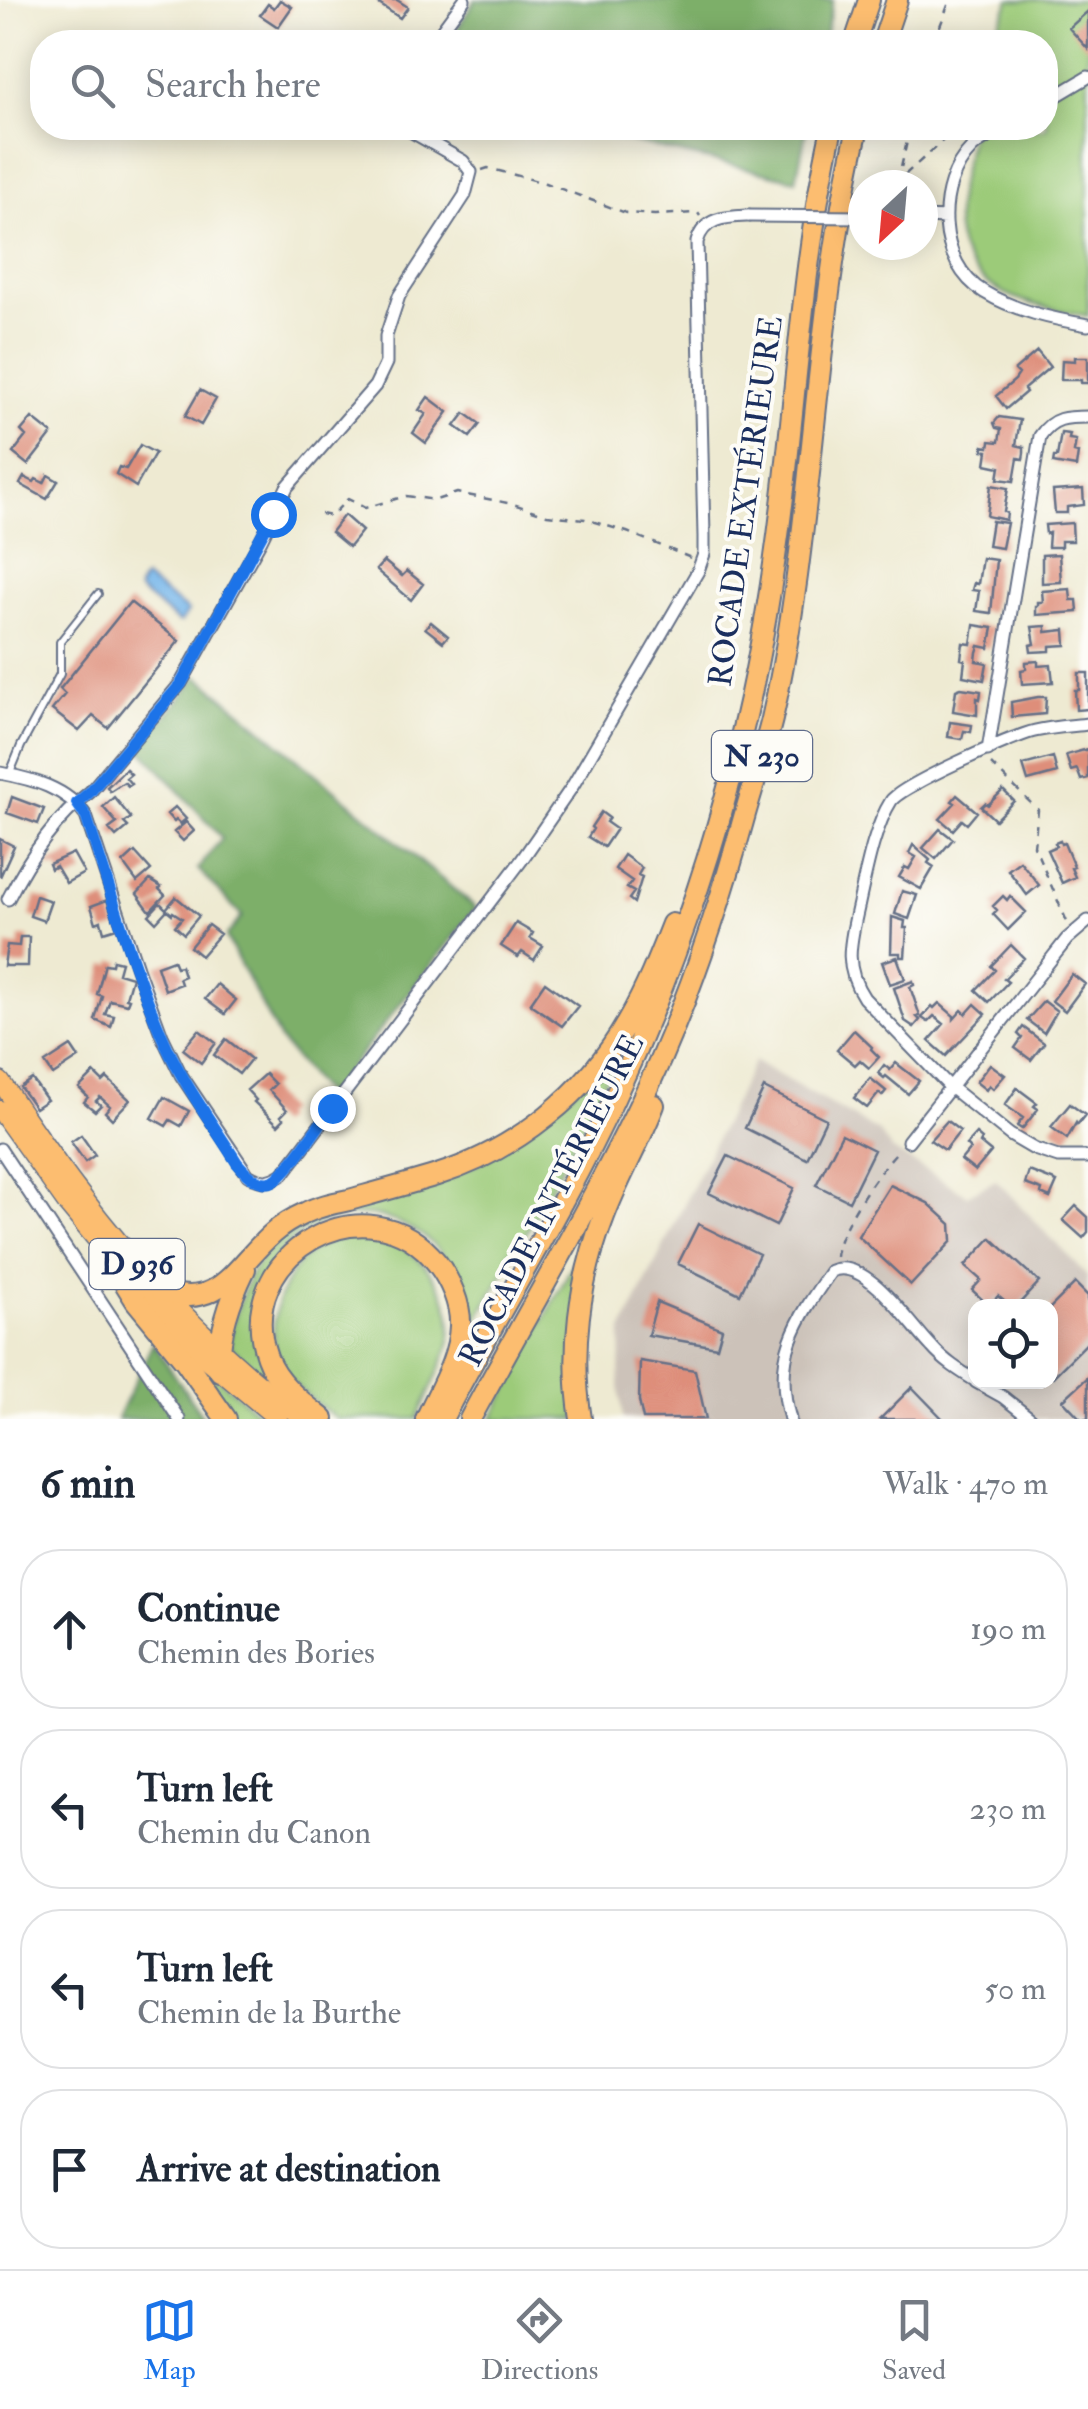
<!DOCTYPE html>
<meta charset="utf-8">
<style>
body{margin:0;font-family:"IM FELL Double Pica",serif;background:#f6f6f7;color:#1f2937}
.controls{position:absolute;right:30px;bottom:30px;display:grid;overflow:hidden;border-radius:20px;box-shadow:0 5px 25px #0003}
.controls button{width:90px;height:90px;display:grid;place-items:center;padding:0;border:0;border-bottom:2px solid #e0e1e3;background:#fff;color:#1f2937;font:50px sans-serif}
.compass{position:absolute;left:848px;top:170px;width:90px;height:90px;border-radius:50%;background:#fff;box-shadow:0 5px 25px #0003;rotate:206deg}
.stop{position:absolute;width:30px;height:30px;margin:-22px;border:8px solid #1a73e8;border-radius:50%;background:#fff}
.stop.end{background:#1a73e8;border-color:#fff;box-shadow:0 2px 10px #0008}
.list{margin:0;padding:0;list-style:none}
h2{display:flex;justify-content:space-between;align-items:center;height:130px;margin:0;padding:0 40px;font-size:42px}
h2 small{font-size:32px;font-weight:400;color:#747a83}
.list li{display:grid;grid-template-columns:65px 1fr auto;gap:30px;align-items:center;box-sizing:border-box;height:160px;margin:0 20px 20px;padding:0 20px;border:2px solid #e0e1e3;border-radius:40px}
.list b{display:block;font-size:38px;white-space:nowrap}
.list p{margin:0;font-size:32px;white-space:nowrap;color:#747a83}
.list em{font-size:32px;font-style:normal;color:#747a83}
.icon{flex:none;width:55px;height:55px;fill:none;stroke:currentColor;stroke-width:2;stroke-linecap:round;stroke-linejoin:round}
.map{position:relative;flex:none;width:1088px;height:1419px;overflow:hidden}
.search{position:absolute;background:#fff;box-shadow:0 5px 25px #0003;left:30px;right:30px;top:30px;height:110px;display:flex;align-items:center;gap:25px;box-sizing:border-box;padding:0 35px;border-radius:40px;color:#747a83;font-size:38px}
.sheet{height:850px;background:#fff}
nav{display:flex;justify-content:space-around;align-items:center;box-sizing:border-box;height:140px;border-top:2px solid #e0e1e3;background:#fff;font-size:28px;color:#747a83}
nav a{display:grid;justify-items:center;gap:5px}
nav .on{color:#1a73e8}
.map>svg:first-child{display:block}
.industrial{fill:#ccc2b9;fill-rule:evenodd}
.green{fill:#9ccb79;stroke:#5c7d6c;stroke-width:2.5}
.forest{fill:#7daf69;stroke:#4c6f64;stroke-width:2.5}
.water{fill:#76b6ea;stroke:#4872a4;stroke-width:2.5}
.building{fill:#de8e7a}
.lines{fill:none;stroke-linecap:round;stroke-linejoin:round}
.lane-casing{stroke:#657087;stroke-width:10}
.street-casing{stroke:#657087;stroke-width:15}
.primary-casing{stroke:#657087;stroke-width:21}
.highway-casing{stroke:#657087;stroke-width:24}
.path{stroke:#657087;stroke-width:2.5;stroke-dasharray:8 8;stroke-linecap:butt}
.lane{stroke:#fff;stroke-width:6}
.street{stroke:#fff;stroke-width:11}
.primary{stroke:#fcbd6f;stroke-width:18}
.highway{stroke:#fcbd6f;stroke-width:20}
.street-bridge-casing{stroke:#657087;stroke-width:15;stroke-linecap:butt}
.street-bridge{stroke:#fff;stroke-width:11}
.route{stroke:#1a73e8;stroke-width:12}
.labels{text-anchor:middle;stroke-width:8;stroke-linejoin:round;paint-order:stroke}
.shield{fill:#fdfcf7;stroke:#5f6c8c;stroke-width:2.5}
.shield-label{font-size:30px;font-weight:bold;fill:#1b2f5e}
.street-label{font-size:32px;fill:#1b2f5e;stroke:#fdfcf7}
</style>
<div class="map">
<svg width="1088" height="1419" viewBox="0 0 1088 1419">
<rect width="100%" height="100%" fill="#fdfcf7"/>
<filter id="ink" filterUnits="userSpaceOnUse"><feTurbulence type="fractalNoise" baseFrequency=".01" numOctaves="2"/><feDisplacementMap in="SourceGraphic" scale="20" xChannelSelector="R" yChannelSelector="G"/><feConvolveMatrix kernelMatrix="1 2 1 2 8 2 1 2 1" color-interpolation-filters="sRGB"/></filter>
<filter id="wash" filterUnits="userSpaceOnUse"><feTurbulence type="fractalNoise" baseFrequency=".0048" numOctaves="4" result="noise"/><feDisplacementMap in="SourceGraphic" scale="40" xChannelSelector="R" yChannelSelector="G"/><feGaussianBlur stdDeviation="2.25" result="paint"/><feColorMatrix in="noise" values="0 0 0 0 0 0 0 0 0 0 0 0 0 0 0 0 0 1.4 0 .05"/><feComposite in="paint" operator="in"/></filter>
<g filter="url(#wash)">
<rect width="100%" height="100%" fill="#eeead2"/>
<path class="industrial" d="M754 1061 879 1132 891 1149 967 1195 996 1180 1088 1277V1419H623L619 1385 622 1331ZM976 1306H1050V1382H976Z"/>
<path class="green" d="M1010 0H1088V316C1030 304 959 295 956 220 955 196 967 153 972 128H1046V42H991Z
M612 1060 614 1063 554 1182 517 1250 513 1248 508 1255 512 1258 471 1330 469 1331C463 1313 454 1272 445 1258 440 1250 430 1242 423 1236 406 1225 387 1216 366 1215 327 1213 280 1238 266 1275 260 1291 265 1354 265 1375L261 1374 232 1348 230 1341 233 1322 248 1279 259 1261 276 1243 297 1228 322 1215 476 1165Z
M592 1228 576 1419H492Z
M366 1236C373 1238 382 1238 389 1241 425 1254 457 1300 450 1340 446 1361 426 1398 417 1419H336C321 1406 295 1388 284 1371 260 1332 281 1267 320 1246 334 1238 350 1237 366 1236Z
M186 1351 265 1419H234Z"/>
<path class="forest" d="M475 0H833L824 42H449Z
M572 128H807L796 180Z
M198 676 476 908 327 1097 280 1040 226 937 242 916 198 869 222 838 140 748Z
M153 1343 204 1419H117Z"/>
<path class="water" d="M144 578 188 611 181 622H178L139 591 138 588Z"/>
<g id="blocks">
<path class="building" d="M280 0 292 7 278 27 260 15 268 4 274 8Z
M382 0H397L408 7 400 18 379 4Z
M1088 11V49L1069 28Z
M1037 351 1050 367 1024 389 1026 392 1006 409 996 396 1015 380 1019 374 1015 370Z
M1075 357H1088V383H1081V380H1061L1062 360 1075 361Z
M200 390 216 399 201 425 185 416Z
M428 397 448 412 426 443 413 433 426 414 419 410Z
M465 413 480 424 470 437 455 426Z
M999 417 1020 420 1016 445 1024 447V453L1023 459 1018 458 1014 481 998 479 1000 467 986 464 988 451 983 450V446L989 447 990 441 999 442 1001 429 996 428 994 423Z
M32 418 52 434 28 465 13 453 26 436 21 431Z
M1061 433 1070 434 1069 439 1076 440 1074 452 1078 453 1076 467 1053 463 1054 457H1057Z
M140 445 155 453 136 487 116 474 119 467 126 469Z
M48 475 58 481 47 499 20 484 24 477 34 482 36 479 44 483Z
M991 485 1008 488 1004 512 1007 513 1006 520 987 516Z
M1083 489 1084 505 1067 507V513H1055L1053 491Z
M344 515 362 531 349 547 331 532Z
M992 521 1007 523 1002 548 988 546Z
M1072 523 1073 541H1061V547H1048L1049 533 1046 534 1045 525Z
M1059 554 1061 582 1042 583V555Z
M982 558 996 560 991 613 976 611 979 591 972 590 974 583 978 584Z
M384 561 402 576 407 571 423 584 411 600 376 570Z
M1070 589 1071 600H1077L1078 612 1036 615V606H1038V602H1043L1042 591Z
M130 602 179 641 108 728 93 716 79 731 52 710 65 694 60 689Z
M431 622 448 636 443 642 425 628Z
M974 625 993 628 989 648 979 646 977 652 976 661 987 663 984 680 963 676 965 660 961 659 963 643 971 644Z
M1046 626V632L1065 630 1066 645 1050 646V651L1031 652 1030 645 1035 644 1032 627Z
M1038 661V666L1051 665 1053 682 1022 684 1021 670 1026 669V662Z
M1079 673H1088V709L1076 710 1075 690H1079Z
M961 688 981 691 980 699 977 698V715L953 711 956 690Z
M1038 697H1046L1045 714 1012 717 1011 702Z
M950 722 972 725 971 732 964 731 962 739 948 737Z
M1088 749V778L1081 780 1077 769 1071 771 1066 755Z
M1053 757 1057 773 1028 781 1023 765Z
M126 769 131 774 126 778 131 784 128 786 124 782 110 791 107 787Z
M1003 790 1014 801 995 820 981 807 985 803 988 805Z
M957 795 977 812 967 824 962 820 953 830 940 819 955 803 952 801Z
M12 797 44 809 38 824 7 813Z
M114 797 131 818 124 823 128 827 116 837 109 829 117 823 103 807Z
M175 807 186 819 180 824 176 820 174 822 167 814Z
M601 812 609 818 606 822 616 829 604 847 588 837 593 829 591 827Z
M186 822 194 831 183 841 174 832Z
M940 829 953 839 936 859 923 848Z
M0 839 14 846 0 877Z
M1060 841 1061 844 1064 843 1074 867 1071 868 1075 877 1062 883 1047 850 1056 846 1055 843Z
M913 845 930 860 928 863 934 867 921 889 899 877 905 867 909 869 916 857 909 853Z
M135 852 151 870 137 882 123 863Z
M73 853 84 873 66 883 56 866 51 869 49 864Z
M624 855 642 868 638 875 642 877 634 903 629 899 634 892 627 888 632 881 615 869Z
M1020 861 1039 885 1027 895 1008 870Z
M150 880 161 887 159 889 165 895 150 911 137 894Z
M902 891 917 895 909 919 895 914Z
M36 896 51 901 44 921 30 916Z
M1003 896 1007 900 1010 896 1026 912 1008 930 993 914 997 910 993 906Z
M176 897 199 916 184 934 175 926 182 918 173 912 172 914 167 910 156 922 149 915 160 903 166 909Z
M107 900 117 928 104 932 101 921 96 923 91 906Z
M892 917 905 921 904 928H907L905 957H900V953H891Z
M516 923 533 933 530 938 543 946 534 960 522 952 518 957 501 946Z
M208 925 220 934 201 956 190 947Z
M20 937H29L28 966H4L7 945 19 946Z
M1011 945 1024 958 1004 979 1008 982 989 1002 976 990 995 970 991 966Z
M897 957 905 979 890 984 882 962Z
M113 960 121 962 118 973 132 977 126 998 129 999 127 1004 110 1000 105 1014 114 1016 111 1027 95 1020 102 996 97 994 105 964 112 965Z
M173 960 176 967 181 966 184 976 179 978 181 984 165 990 157 966Z
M1072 974 1085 984 1065 1011 1052 1001Z
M913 981 914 985 910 987 920 1016 917 1017 920 1020 914 1027 905 1021 894 988Z
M545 982 578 1006 562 1026 530 1004Z
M217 984 236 1000 225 1014 205 999Z
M1044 1001 1057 1011 1044 1033 1027 1020Z
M939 1003 954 1016V1019L962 1010 966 1014 975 1004 986 1014 946 1056 929 1041 944 1024 934 1016 928 1022 922 1018 932 1006 934 1008Z
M1023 1027 1044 1043 1031 1060 1015 1048 1022 1038 1018 1034Z
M199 1030 216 1043 201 1063 183 1049Z
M854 1030 872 1047 871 1049 879 1057 869 1068 860 1060 855 1065 837 1050Z
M226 1039 251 1059 239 1074 214 1055Z
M71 1046 79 1058 53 1075 45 1063Z
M896 1063 919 1081 908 1094 886 1076 884 1078 878 1073 884 1065 890 1070Z
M990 1064 1005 1075 993 1089 989 1085 986 1090 976 1082Z
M94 1073 103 1082 107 1078 130 1100 112 1119 105 1112 110 1106 100 1097 96 1101 101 1105 95 1111 84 1102 88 1097 79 1088Z
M265 1074 275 1084 269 1090 287 1110 281 1116 284 1119 278 1125 254 1102 256 1100 247 1090Z
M870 1078 886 1091 882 1096 879 1093 867 1108 854 1098Z
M32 1079 47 1100 35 1108 20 1087Z
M764 1088 826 1119 807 1159 745 1128Z
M1017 1088 1037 1103 1034 1106 1038 1109 1022 1129 1017 1126 1023 1118 1005 1105Z
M164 1097 189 1111 181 1126 170 1120 166 1126 152 1118Z
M1070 1104 1085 1115 1077 1125 1076 1123 1067 1139 1051 1127Z
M947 1121 960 1131 945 1150 930 1140Z
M842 1134 874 1150 849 1201 816 1185Z
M976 1134 982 1139 980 1143 991 1152 975 1171 961 1160 970 1149 966 1145Z
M81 1135 95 1155 85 1162 71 1142Z
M728 1156 794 1188 776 1226 709 1193Z
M1029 1171 1057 1182 1050 1198 1041 1194 1042 1190 1025 1184Z
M890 1185 928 1203 951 1224 952 1241 911 1285 858 1236Z
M1076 1206 1088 1217V1232L1083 1238 1063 1220Z
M698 1224 759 1254 740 1294 678 1264Z
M991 1238 1039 1282 1017 1306H1010L998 1296 989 1306 972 1290 981 1280 965 1266Z
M1075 1283 1088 1296V1342L1053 1377 1050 1375V1308Z
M657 1302 722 1329 717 1347 648 1335Z
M640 1361 695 1370 706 1419H643L639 1401Z
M1088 1377V1419H1081L1063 1400Z
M912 1387 943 1419H880Z"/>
</g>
</g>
<g filter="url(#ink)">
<use href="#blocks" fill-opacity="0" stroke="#657087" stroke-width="2.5"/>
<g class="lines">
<defs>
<path id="lane" d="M10 773 21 746 60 674V642L98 594"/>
<path id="street" d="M433 42 464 0
M1046 102 1088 77
M1004 128C994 134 980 140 972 148 934 186 937 264 984 292 1015 311 1053 319 1088 325
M923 217 946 218
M1088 724C1071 726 1052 727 1035 731 1013 736 900 786 891 801 874 828 866 872 859 903 851 940 842 965 864 998L950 1087 1010 1135 1034 1149 1058 1157H1088
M988 750 1040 436C1053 417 1066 417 1088 417
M0 773C32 779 67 788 86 816L137 968 162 1036 181 1075 248 1175C262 1183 269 1183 283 1174L521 861 572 787 698 571 704 554V536L697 242C704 217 726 217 749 216
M8 899C28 859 54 820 90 792L181 683 261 540 287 487 375 386 386 363V336L399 296 465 195 471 172 463 161 405 128
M908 1141 1067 939 1088 921
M0 1149 179 1419
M976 1382 1003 1397 1031 1419
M790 1419C772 1357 796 1321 831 1271 865 1255 911 1326 932 1347 944 1361 960 1371 976 1381"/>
<path id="primary" d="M0 1081C27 1119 52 1158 81 1195 145 1279 219 1356 304 1419
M0 1110 67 1204 111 1257
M128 1277 206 1359 278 1419"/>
<path id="highway" d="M855 42 869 0
M883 42 897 0
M103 1248 136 1301 186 1362 226 1419
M161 1290C219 1313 236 1265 273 1233 282 1225 294 1218 305 1213 318 1206 334 1203 349 1200 378 1192 408 1184 437 1175 516 1150 587 1094 628 1021 646 990 659 957 672 924
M220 1371C217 1336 230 1300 245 1269
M323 1419C303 1403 276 1383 267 1357 230 1256 368 1175 437 1263 450 1280 461 1304 460 1326 459 1359 439 1390 426 1419
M442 1419C498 1312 563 1209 614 1099 671 977 715 850 745 720 763 644 775 565 784 488 798 367 805 246 832 128
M470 1419C525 1317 585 1217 636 1112 683 1017 717 916 745 814 754 783 764 751 772 719 816 524 812 322 858 128
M581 1419C570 1353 579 1281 603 1219 617 1180 639 1144 654 1105"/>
</defs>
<use href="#lane" class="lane-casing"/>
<use href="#street" class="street-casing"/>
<use href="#primary" class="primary-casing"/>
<use href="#highway" class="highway-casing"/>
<path class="path" d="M934 42 950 0
M910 128 898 181 948 136 965 133
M482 170 488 168 545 183 626 213 655 215 698 213 700 216
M321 514 331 516 348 499 365 508 406 496 436 500 457 493 513 504 547 515 585 519 627 532 691 558
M991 764 1038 810 1034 846 1068 924
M836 1257C837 1230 880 1168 900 1149"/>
<use href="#lane" class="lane"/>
<use href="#street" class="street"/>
<use href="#primary" class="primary"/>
<use href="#highway" class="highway"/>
<defs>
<path id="street-bridge" d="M749 216 863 217"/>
</defs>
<use href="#street-bridge" class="street-bridge-casing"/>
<use href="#street-bridge" class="street-bridge"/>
</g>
</g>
<g class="lines" filter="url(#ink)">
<path class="route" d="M273 514 181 684 90 792 77 803 86 816C110 889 131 965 162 1036 181 1081 211 1121 237 1163 245 1172 256 1185 271 1182 285 1178 321 1122 332 1108"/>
</g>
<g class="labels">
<g class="shield">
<rect x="712" y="731" width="100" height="50" rx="8"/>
<rect x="89.5" y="1239" width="95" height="50" rx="8"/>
</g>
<g class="shield-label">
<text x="762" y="766">N 230</text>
<text x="137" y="1274">D 936</text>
</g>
<g class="street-label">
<text transform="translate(745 501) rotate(-82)" y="11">ROCADE EXTÉRIEURE</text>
<text transform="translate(551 1200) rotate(-63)" y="11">ROCADE INTÉRIEURE</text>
</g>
</g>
</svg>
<div class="controls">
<button><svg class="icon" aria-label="locate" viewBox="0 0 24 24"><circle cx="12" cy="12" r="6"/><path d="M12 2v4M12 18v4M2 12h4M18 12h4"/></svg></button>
</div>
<svg class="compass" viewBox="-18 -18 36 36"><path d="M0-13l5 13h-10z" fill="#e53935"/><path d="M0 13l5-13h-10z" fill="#747a83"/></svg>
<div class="stop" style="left:273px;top:514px"></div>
<div class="stop end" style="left:332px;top:1108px"></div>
<div class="search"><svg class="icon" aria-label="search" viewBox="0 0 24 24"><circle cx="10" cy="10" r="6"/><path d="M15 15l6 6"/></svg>Search here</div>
</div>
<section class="sheet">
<h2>6 min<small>Walk · 470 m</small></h2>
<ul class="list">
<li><svg class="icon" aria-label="ahead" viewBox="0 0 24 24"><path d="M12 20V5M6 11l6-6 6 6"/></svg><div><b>Continue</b><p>Chemin des Bories</p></div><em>190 m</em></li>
<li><svg class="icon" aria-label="left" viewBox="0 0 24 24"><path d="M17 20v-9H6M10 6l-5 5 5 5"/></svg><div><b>Turn left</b><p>Chemin du Canon</p></div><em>230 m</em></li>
<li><svg class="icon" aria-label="left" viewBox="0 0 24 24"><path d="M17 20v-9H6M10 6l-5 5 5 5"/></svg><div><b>Turn left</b><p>Chemin de la Burthe</p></div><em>50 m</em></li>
<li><svg class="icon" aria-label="arrive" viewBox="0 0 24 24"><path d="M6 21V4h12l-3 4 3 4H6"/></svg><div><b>Arrive at destination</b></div></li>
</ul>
</section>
<nav>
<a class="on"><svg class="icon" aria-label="map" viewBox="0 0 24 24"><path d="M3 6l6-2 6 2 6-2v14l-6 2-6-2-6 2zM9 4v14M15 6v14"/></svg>Map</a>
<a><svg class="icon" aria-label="directions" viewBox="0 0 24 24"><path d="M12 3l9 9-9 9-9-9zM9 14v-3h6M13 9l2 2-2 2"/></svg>Directions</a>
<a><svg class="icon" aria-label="saved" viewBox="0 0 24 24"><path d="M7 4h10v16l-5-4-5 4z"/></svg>Saved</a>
</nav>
